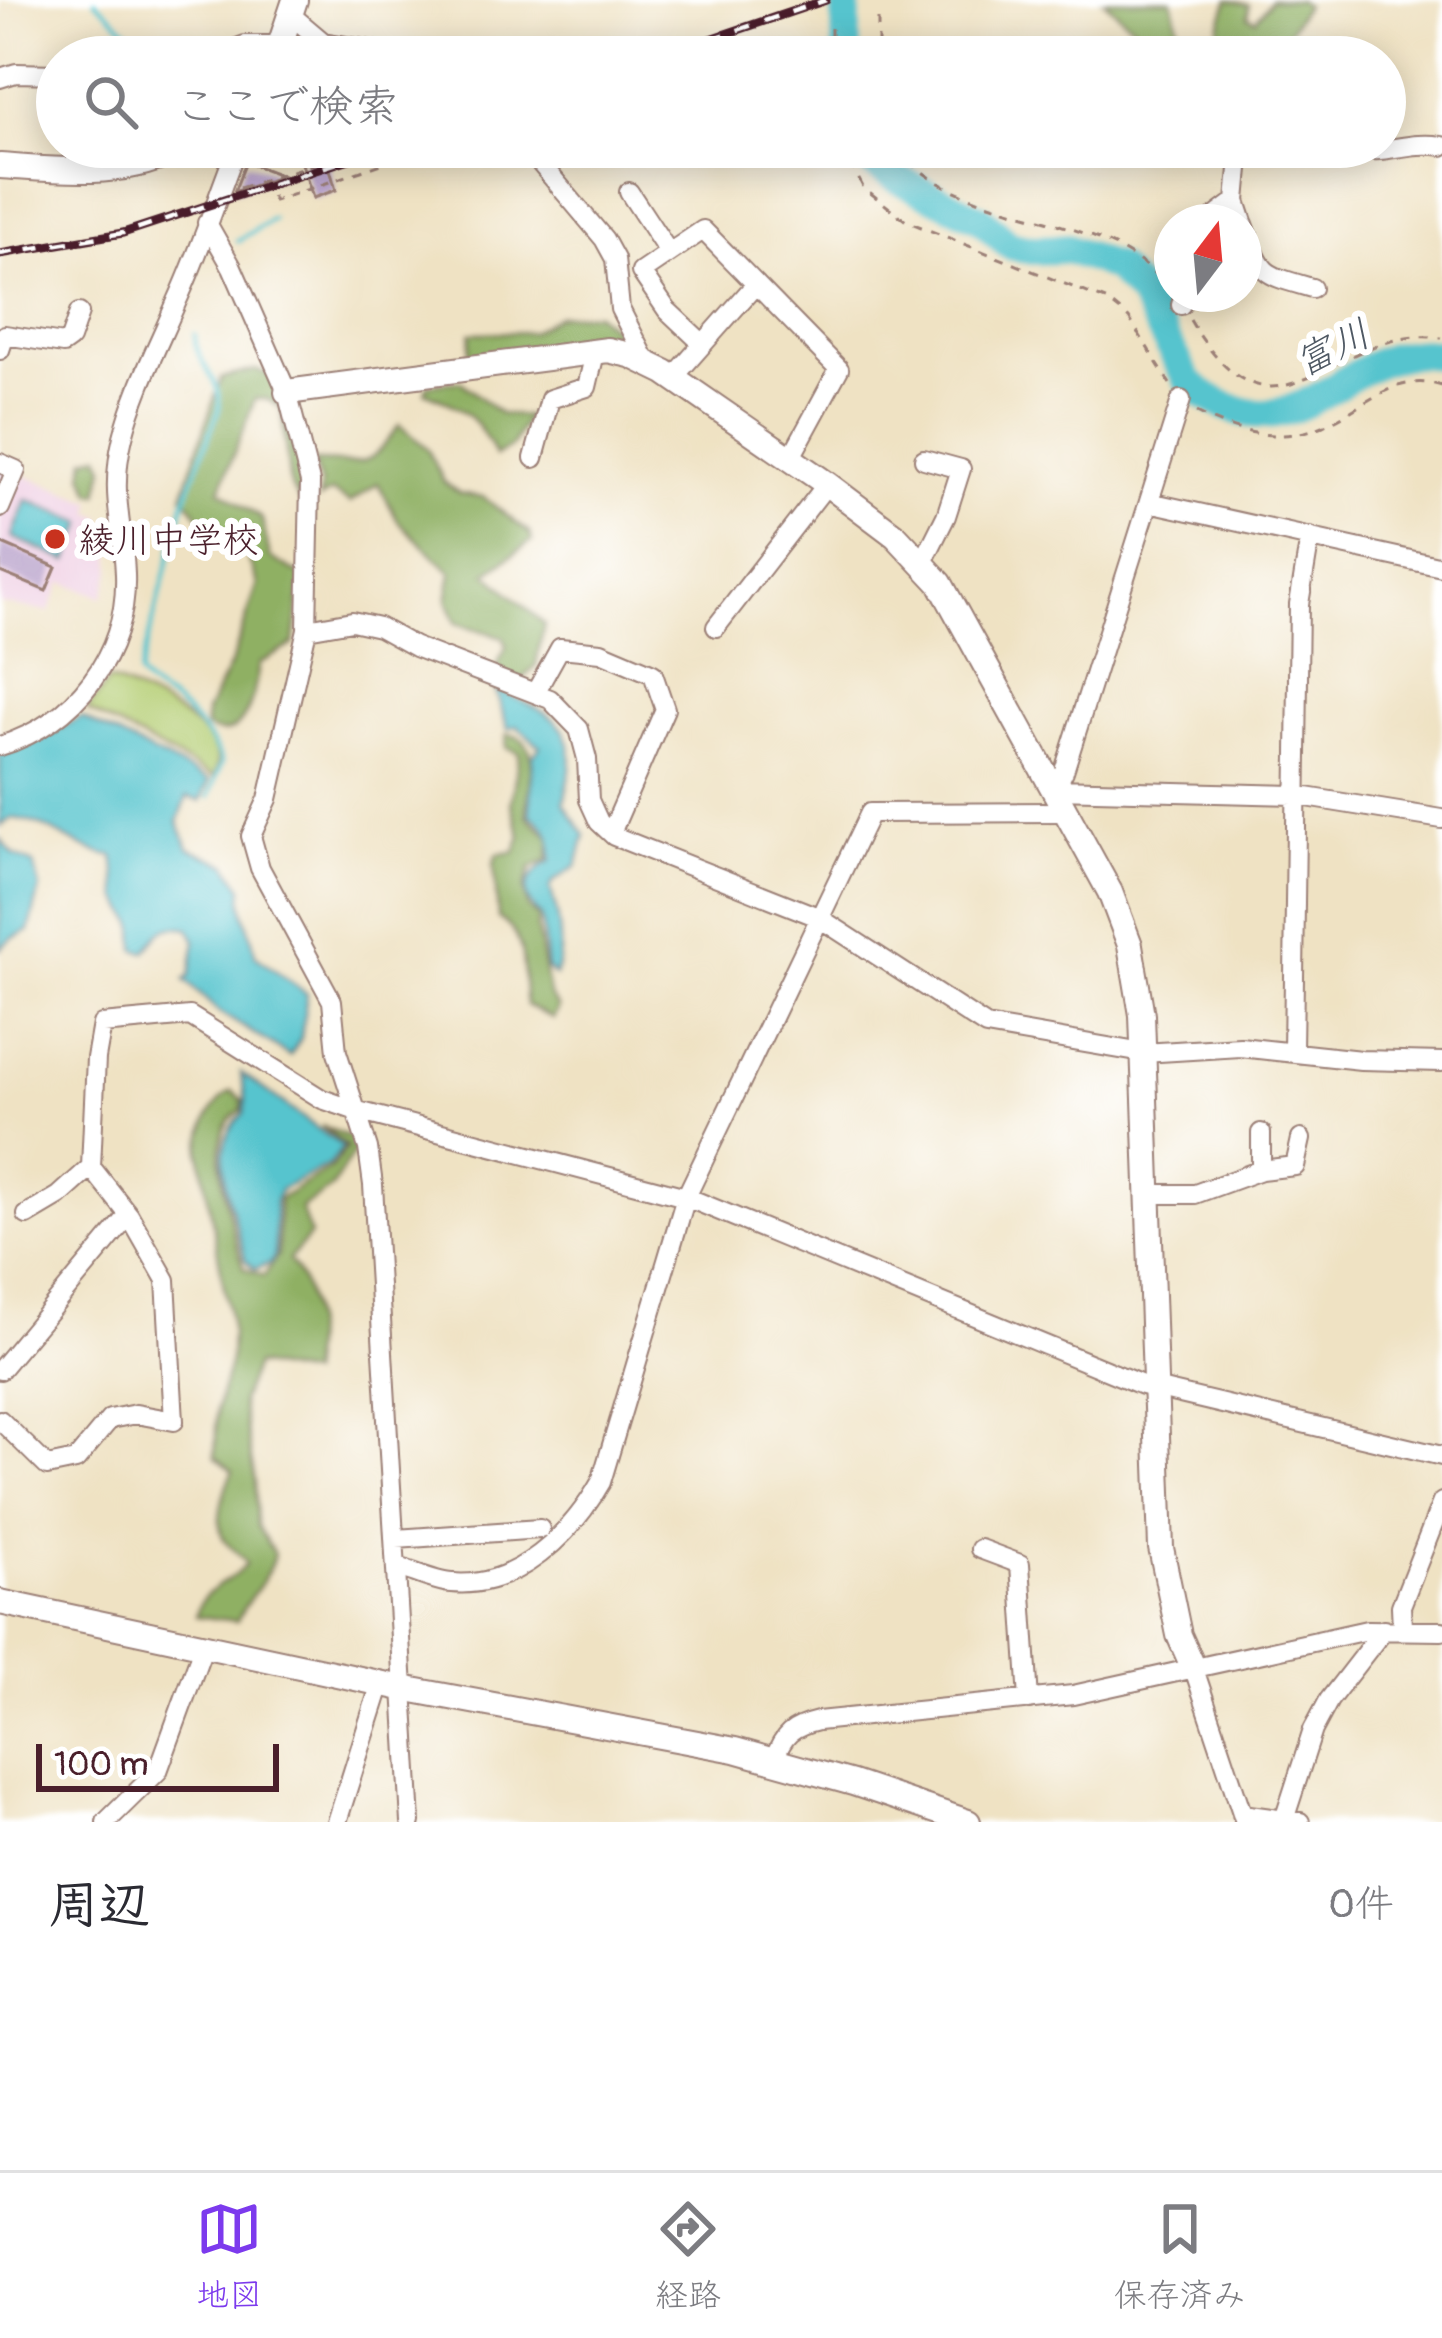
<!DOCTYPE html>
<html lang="ja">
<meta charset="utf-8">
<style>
body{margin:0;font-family:Pangolin,"Klee One",sans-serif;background:#f2f2f3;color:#2b2b33}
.compass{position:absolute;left:1154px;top:204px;width:108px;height:108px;border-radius:50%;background:#fff;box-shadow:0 6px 30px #0003;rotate:16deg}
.scale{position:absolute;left:36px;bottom:30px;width:243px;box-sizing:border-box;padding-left:12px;border:6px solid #4a1f2b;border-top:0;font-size:33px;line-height:42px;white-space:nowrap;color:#4a1f2b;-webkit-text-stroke:9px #fff;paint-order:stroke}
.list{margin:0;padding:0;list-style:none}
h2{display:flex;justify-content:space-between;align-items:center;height:156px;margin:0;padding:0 48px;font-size:51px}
h2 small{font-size:39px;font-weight:400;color:#7c7c81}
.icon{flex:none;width:66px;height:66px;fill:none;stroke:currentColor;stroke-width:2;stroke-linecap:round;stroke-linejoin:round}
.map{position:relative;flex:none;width:1442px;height:1822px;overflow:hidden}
.search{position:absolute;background:#fff;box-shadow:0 6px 30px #0003;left:36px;right:36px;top:36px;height:132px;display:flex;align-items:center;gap:30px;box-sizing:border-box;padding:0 42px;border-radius:66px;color:#7c7c81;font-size:45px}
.sheet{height:348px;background:#fff}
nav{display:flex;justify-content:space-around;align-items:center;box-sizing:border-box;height:168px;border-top:3px solid #e1e1e2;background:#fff;font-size:33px;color:#7c7c81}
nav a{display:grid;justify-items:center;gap:6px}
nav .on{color:#7c3aed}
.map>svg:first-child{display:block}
.built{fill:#f0d0e4}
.green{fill:#b4cd72;stroke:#7f764e;stroke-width:3}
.forest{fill:#8fb064;stroke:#6c6848;stroke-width:3}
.water{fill:#57c4ce;stroke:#50727c;stroke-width:3}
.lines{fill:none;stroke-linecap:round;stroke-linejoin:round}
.stream{stroke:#57c4ce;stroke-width:4.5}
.river{stroke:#57c4ce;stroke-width:30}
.building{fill:#b7a0ca}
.street-casing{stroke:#9c8077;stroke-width:22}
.secondary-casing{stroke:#9c8077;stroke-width:28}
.path{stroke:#9c8077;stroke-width:3;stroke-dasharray:9 9;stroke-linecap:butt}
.street{stroke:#fff;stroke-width:18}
.secondary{stroke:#fff;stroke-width:24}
.rail-casing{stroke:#4a1f2b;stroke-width:9}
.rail{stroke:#fff;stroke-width:4.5;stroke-dasharray:14;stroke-linecap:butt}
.poi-dot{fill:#c8321e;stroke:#fff;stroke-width:4.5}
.labels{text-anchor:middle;stroke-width:12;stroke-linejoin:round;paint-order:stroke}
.poi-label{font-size:36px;fill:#4a1f2b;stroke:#fff;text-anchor:start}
.water-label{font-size:39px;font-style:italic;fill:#4f5964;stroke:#fff}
</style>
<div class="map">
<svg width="1442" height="1822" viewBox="0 0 1442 1822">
<rect width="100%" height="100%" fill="#fff"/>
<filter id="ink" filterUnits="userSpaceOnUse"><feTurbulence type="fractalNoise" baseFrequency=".00833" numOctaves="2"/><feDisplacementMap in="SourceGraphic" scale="24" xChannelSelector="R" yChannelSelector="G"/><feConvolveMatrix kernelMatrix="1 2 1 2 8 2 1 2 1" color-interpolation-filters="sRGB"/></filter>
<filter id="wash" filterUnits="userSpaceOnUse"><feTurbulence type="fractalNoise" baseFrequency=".004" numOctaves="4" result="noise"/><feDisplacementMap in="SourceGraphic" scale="48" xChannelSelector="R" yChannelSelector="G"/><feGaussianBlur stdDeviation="2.7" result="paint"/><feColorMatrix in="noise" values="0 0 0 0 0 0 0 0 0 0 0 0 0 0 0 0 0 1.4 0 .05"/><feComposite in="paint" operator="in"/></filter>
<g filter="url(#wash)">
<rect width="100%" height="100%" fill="#efe2c3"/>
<path class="built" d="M0 466 93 502 91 513 102 517 111 546 112 569 103 597 62 582 49 612 0 604Z"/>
<path class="green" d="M109 680C138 691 240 734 213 777L87 710Z"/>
<path class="forest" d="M1103 0H1172L1179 29 1216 40 1228 0 1249 5 1248 17 1256 20 1271 0H1298L1305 5 1272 57H1183L1151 42Z
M595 313 626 338 469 355 471 333 531 332 558 315Z
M256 370 273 376 302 475 300 501 290 486 281 408 267 399H255L220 490 262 519 270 557 302 576 294 644 259 664C255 693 246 747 206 728V712L232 661 258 584 242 543 204 522 183 495 221 378Z
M460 381 500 414 527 416 512 446 495 456C477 417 464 408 425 392L428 385Z
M399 425 427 448 444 482 459 493 483 497 529 533 532 541 487 573 544 624 536 665 522 680 503 674 497 665 507 646 503 637 456 623 447 600 452 573 398 521 378 483 350 503 332 492 320 499 321 484 313 462C367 463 367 470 399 425Z
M100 455 105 467 99 494 92 493 84 475 86 458Z
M507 734C547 739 527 788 527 815L551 838 548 860 531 868 524 888 528 908 538 917 537 928 549 995 558 1008 553 1019 526 1005C521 972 530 937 498 918L494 863 498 854 515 852 521 836 511 803 519 753 506 747Z
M232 1091 243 1100 241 1111C197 1134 235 1229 243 1268L264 1276 278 1255 279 1199 332 1167 347 1147 321 1126 352 1138 356 1149 331 1189 301 1208 310 1235 289 1260C316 1296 314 1332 308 1375L255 1365 241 1401 255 1481 257 1525 274 1554C268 1582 248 1595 237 1621L196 1616C201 1586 231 1584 246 1564 241 1552 224 1546 221 1532 217 1516 225 1484 233 1471L215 1456 217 1407 230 1360 231 1327 200 1152C202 1130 211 1102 232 1091Z"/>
<path class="water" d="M27 500 84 523 68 561 12 537Z
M495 689C562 718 583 726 564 803L585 835 577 866 554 881 550 888C559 915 565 949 555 976L547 969 541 916C515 895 527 875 551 861 553 837 550 828 530 814L533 755 540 746 517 726 508 729Z
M81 717 209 781 201 801 187 797 178 822 189 848 228 865 243 888C239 912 253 931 255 955L307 994 301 1038 290 1056 219 1012 185 980 190 976 196 941 189 928C164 923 159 932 146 952L136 950 135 925 119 898 114 856C75 852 51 821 11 818L0 827V755L35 743Z
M0 839 14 855 34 864 40 888 29 931 10 939 0 949Z
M241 1073 343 1147 329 1165 281 1189 275 1201V1256L271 1263 255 1269 245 1260C237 1215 201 1147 244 1114L246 1099Z"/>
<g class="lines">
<path class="stream" d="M95 0 156 57
M237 241 273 219
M195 334C194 363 223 380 219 409L184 503 139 675C148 690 165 695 178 706 195 720 214 741 222 762L209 797"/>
<path class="river" d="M846 0V57
M860 147 872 163 898 179 981 219 1009 245 1032 250 1067 249 1116 268 1143 297 1188 381C1199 393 1211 400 1226 406 1313 443 1350 339 1442 355"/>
</g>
<g id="blocks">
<path class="building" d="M326 156 336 190 313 198 302 164Z
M246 162 283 176 234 192Z
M0 543 56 567 46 591 0 572Z"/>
</g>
</g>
<g filter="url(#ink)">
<use href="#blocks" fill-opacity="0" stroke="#9c8077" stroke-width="3"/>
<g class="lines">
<defs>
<path id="street" d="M291 15 323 42 412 57
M214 57 245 45H281
M0 78 16 73 57 74
M532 147 541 164 604 239 615 259 620 309 647 362
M1241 147 1236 201 1243 222
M1354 147C1383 157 1406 140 1442 146
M629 192 669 253
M1208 222 1236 201
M207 223 232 267 287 392 310 482 307 629 268 799 251 836 260 868 332 1001 337 1052 368 1148 373 1185 411 1822
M1244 224C1263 276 1259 273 1312 288
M1181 305 1184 294
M703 344 667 310 641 272 703 230 839 369 790 459
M0 350 5 335 63 344 70 339 79 313
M673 378 756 284
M1181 400 1064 771 1055 789 1294 795 1442 819
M534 458 550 399 587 387 595 353
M0 463 16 470 0 508
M1149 502 1442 567
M923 562 946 516 961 469 924 459
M716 627 827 484
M307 629 352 621 379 627 415 647 550 699 579 729 587 759 589 800 599 822 614 836 818 917 986 1026 1143 1053 1240 1047 1361 1060 1442 1062
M535 693 560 648 601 652 653 674 665 709 611 833
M0 746C75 723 128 654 125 574 123 521 109 494 123 437 135 389 158 346 177 301 200 251 217 198 237 147
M1293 1052 1299 604 1310 537
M1261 1170V1133
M1148 1194H1195L1261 1170 1295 1166 1301 1139
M27 1215 59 1196 91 1167
M0 1370 129 1215
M0 1420 47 1466 76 1460 110 1419 136 1414 174 1421 166 1280 129 1215 91 1167 96 1058 102 1024 190 1016 322 1099 354 1110 686 1197 1142 1385 1442 1456
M396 1539 540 1529
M980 1549 1020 1564 1029 1700
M398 1567C415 1572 435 1582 452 1583 517 1589 572 1533 601 1482L686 1197 870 813 1068 812
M1402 1628 1401 1606 1442 1502
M1194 1669 1245 1822
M774 1760C783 1735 792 1727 818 1721L1073 1695 1367 1630 1442 1631
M1242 1814 1300 1822
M1284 1820 1313 1730 1329 1700 1384 1629
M106 1822 158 1771 204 1645
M337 1822 381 1683"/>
<path id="secondary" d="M276 57 295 0
M0 166C62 170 126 179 183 147
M287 392 608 350 630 355 665 372 827 484 896 536 940 583 1110 892 1130 945 1142 1015 1161 1548 1179 1635 1194 1669
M0 1602 402 1688 735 1750 853 1783 968 1822"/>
</defs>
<use href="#street" class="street-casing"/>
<use href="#secondary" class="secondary-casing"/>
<path class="path" d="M878 19V57
M831 28V57
M842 147 863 187 906 221 1108 301 1129 318 1170 384
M898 147C954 226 1102 205 1168 288
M266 180 274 201 431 147
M240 188 366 147
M1190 320C1278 468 1328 322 1442 338
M1197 412C1237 433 1279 444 1323 426 1364 409 1393 371 1442 386"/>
<use href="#street" class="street"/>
<use href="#secondary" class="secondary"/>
<defs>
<path id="rail" d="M658 57 826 0
M0 254 123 233 386 147"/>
</defs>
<use href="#rail" class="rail-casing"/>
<use href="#rail" class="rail"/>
</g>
</g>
<circle class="poi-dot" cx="55" cy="539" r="12"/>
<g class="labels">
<g class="poi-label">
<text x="79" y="552">綾川中学校</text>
</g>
<g class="water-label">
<text transform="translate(1332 347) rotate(-26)" y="14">富川</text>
</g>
</g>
</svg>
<svg class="compass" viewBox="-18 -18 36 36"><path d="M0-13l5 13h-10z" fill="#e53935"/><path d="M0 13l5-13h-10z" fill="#7c7c81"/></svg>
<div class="scale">100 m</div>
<div class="search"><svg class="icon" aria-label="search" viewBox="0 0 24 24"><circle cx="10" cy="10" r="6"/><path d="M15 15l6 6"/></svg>ここで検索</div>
</div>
<section class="sheet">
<h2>周辺<small>0件</small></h2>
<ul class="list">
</ul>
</section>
<nav>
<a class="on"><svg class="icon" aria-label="map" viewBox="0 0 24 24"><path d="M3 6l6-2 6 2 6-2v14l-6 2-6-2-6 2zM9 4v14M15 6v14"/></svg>地図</a>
<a><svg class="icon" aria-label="directions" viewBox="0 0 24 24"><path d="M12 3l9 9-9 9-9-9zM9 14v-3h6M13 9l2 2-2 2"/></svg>経路</a>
<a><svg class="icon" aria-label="saved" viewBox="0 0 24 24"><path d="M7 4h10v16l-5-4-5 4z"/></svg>保存済み</a>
</nav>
